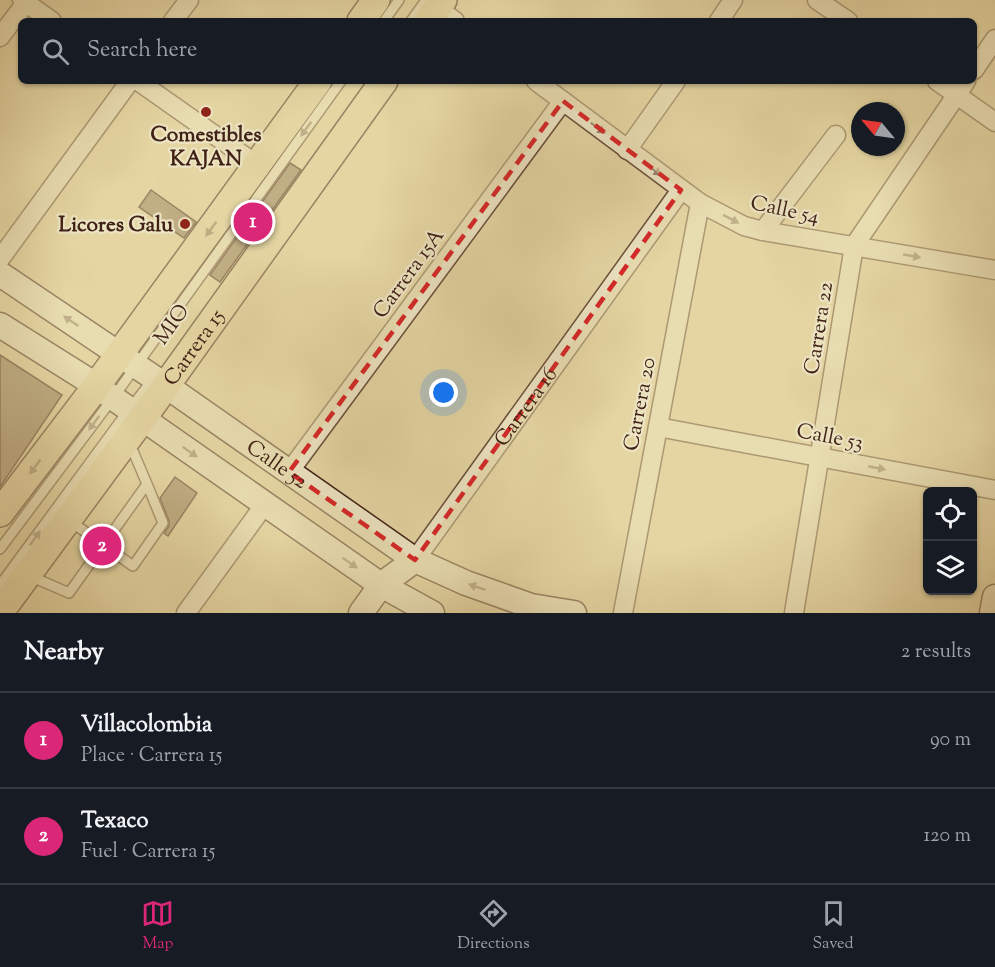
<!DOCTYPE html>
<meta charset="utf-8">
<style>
body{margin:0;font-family:"Sorts Mill Goudy",serif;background:#242831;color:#f1f3f6}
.controls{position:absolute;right:18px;bottom:18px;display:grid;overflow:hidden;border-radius:9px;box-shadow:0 2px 4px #0004}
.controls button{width:54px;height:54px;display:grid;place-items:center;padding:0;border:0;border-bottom:2px solid #363941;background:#171b24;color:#f1f3f6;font:30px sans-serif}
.compass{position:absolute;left:851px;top:102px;width:54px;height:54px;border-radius:50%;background:#171b24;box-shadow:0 2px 4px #0004;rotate:299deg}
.you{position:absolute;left:444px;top:393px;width:21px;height:21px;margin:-15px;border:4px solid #fff;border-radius:50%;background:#1a73e8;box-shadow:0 0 0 9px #1a73e833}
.badge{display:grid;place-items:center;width:39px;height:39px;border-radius:50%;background:#db2777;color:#fff;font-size:20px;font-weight:700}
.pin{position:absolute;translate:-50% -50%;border:3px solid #fff;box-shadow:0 2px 6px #0006}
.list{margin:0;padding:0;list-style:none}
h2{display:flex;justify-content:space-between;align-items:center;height:78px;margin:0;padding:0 24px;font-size:26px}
h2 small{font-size:20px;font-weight:400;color:#9ea1a6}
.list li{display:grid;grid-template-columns:39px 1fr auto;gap:18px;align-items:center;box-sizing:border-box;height:96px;padding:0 24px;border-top:2px solid #363941}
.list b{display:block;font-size:22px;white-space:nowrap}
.list p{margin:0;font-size:20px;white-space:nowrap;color:#9ea1a6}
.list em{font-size:20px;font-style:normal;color:#9ea1a6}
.icon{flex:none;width:33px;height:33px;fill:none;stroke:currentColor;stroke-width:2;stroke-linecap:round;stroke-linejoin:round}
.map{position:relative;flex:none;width:995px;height:613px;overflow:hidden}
.search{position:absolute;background:#171b24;box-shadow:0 2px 4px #0004;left:18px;right:18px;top:18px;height:66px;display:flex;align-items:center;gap:15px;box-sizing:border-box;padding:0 21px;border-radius:9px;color:#9ea1a6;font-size:22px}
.sheet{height:270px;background:#171b24}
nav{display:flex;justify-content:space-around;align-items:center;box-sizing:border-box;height:84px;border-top:2px solid #363941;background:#171b24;font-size:16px;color:#9ea1a6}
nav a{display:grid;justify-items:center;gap:3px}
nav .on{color:#db2777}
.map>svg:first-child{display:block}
.building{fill:#957f60;stroke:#402217;stroke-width:1.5}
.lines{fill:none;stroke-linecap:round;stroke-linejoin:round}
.lane-casing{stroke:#694f3a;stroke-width:12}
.street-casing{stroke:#694f3a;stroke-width:21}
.secondary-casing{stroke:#402217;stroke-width:27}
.primary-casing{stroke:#402217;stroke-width:30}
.lane{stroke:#ede4c3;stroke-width:9}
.street{stroke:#ede4c3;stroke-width:18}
.secondary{stroke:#ede4c3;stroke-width:24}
.primary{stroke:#e4d5a3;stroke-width:27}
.oneway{fill:#96836d}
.oneway2{fill:#927c5d}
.marked{fill:none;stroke:#d62828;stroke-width:4.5;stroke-dasharray:12 8;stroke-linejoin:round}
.poi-dot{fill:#8f2418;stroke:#ede4c3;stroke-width:2}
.labels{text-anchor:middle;stroke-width:4.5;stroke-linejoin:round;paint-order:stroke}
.poi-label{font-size:21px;font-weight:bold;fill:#402217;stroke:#ede4c3}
.street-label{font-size:21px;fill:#402217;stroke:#ede4c3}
</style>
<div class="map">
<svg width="995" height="613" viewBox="0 0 995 613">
<rect width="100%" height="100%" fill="#e4d5a3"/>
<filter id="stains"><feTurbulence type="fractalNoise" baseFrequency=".00333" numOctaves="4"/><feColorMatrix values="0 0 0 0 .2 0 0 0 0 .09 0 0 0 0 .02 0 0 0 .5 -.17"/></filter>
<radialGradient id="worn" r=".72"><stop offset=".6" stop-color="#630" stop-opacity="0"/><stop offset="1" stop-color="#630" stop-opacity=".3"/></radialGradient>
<path class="building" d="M290 163 301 170 220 282 210 275Z
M151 190 196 222 184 238 139 207Z
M0 355 62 395 0 487Z
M175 477 197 493 168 536 164 533 169 526V521L160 498Z"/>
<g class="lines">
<defs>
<path id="lane" d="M384 21 399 0
M411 21 426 0
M70 521 133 566 163 523 147 484
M0 549 113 398 341 81
M30 576 69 593 147 484 130 444
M0 585 122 419 154 378"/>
<g id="street">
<path d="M22 0 52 21"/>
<path d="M817 0 848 21"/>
<path d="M437 8 455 21"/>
<path d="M173 21 189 0"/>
<path d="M719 21 733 0"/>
<path d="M0 37 28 0"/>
<path d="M974 70 995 39"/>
<path d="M138 81 257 165"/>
<path d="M536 81 700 203 744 226 763 231 995 270"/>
<path d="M937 81 995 122"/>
<path d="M627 150 676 81"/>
<path d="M763 231 836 135"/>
<path d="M0 259 130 81"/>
<path d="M658 427 995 490"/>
<path d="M289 472 563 101"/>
<path id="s1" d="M415 560 681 190"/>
<path d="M186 613 265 504"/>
<path d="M623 613 700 203"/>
<path d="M794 613 854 246 966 81"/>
</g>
<g id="secondary">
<path id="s2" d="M0 274 175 392 415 560 466 583 531 606 574 613"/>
<path d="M0 325 86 379 381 585 432 613"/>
<path d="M361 613 381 585 415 560"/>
<path d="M992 613 995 597"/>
</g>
<g id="primary">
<path d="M361 21 376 0"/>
<path d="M428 21 443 0"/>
<path d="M0 513 89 396 318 81"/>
<path id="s3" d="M0 612 142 419 384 81"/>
</g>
</defs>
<use href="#lane" class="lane-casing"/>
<use href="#street" class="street-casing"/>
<use href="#secondary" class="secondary-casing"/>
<use href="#primary" class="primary-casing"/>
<use href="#lane" class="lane"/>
<use href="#street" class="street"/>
<use href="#secondary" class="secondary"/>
<use href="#primary" class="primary"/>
</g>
<defs><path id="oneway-solid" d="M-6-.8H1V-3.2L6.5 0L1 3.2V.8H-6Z" transform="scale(1.5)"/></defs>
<g class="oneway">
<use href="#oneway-solid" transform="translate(598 128) rotate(37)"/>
<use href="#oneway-solid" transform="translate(306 129) rotate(126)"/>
<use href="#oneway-solid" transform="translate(654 170) rotate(37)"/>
<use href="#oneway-solid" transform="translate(731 219) rotate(27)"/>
<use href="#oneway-solid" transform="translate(912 256) rotate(10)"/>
<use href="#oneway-solid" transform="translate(71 321) rotate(-146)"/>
<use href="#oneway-solid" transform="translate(94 423) rotate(127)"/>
<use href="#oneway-solid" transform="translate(190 452) rotate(35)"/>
<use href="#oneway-solid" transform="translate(877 468) rotate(11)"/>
<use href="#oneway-solid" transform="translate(35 538) rotate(-54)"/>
<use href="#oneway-solid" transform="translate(350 563) rotate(35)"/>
<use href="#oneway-solid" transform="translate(477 587) rotate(-161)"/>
</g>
<g class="oneway2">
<use href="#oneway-solid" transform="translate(211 229) rotate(126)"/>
<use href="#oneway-solid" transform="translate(35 467) rotate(127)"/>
</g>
<path d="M0 0H995V613H0ZM563 101 681 190 415 560 289 472Z" fill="#e4d5a3" fill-opacity=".55" fill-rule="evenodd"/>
<path class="marked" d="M563 101 681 190 415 560 289 472Z"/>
<g class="poi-dot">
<circle cx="206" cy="112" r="6"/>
<circle cx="185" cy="224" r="6"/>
</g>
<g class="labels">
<g class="poi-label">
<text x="206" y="141">Comestibles<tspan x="206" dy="24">KAJAN</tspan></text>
<text x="173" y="231" text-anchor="end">Licores Galu</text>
</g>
<g class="street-label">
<text transform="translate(785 209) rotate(12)" y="7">Calle 54</text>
<text transform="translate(408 273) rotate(-54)" y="7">Carrera 15A</text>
<text transform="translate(171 324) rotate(-54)" y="7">MIO</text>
<text transform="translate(818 328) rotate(-81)" y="7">Carrera 22</text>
<text dy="7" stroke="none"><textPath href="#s3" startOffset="328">Carrera 15</textPath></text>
<text transform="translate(639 404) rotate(-79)" y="7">Carrera 20</text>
<text dy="7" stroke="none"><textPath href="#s1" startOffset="189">Carrera 16</textPath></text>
<text transform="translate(830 436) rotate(11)" y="7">Calle 53</text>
<text dy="7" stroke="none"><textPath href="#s2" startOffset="336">Calle 52</textPath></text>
</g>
</g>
<rect width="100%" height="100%" filter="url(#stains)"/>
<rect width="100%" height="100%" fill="url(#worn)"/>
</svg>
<div class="controls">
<button><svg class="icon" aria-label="locate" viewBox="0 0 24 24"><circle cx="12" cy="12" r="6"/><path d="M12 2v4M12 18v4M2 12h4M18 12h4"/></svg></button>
<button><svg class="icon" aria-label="layers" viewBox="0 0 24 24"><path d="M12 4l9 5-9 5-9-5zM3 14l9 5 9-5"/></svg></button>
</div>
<svg class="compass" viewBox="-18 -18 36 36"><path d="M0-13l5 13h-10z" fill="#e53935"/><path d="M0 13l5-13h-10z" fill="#9ea1a6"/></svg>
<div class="you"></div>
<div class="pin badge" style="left:253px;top:222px">1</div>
<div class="pin badge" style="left:102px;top:546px">2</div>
<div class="search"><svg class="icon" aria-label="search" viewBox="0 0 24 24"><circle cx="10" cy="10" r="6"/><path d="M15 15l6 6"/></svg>Search here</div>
</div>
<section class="sheet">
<h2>Nearby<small>2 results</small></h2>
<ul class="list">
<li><span class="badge">1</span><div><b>Villacolombia</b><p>Place · Carrera 15</p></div><em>90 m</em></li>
<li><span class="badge">2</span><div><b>Texaco</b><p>Fuel · Carrera 15</p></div><em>120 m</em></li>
</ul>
</section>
<nav>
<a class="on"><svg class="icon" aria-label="map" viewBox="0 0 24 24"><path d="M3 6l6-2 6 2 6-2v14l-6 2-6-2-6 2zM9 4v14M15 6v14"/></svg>Map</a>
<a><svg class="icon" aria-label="directions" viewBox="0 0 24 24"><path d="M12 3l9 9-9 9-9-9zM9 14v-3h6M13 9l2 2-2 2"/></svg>Directions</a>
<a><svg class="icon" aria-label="saved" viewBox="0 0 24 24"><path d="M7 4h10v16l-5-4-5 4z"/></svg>Saved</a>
</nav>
